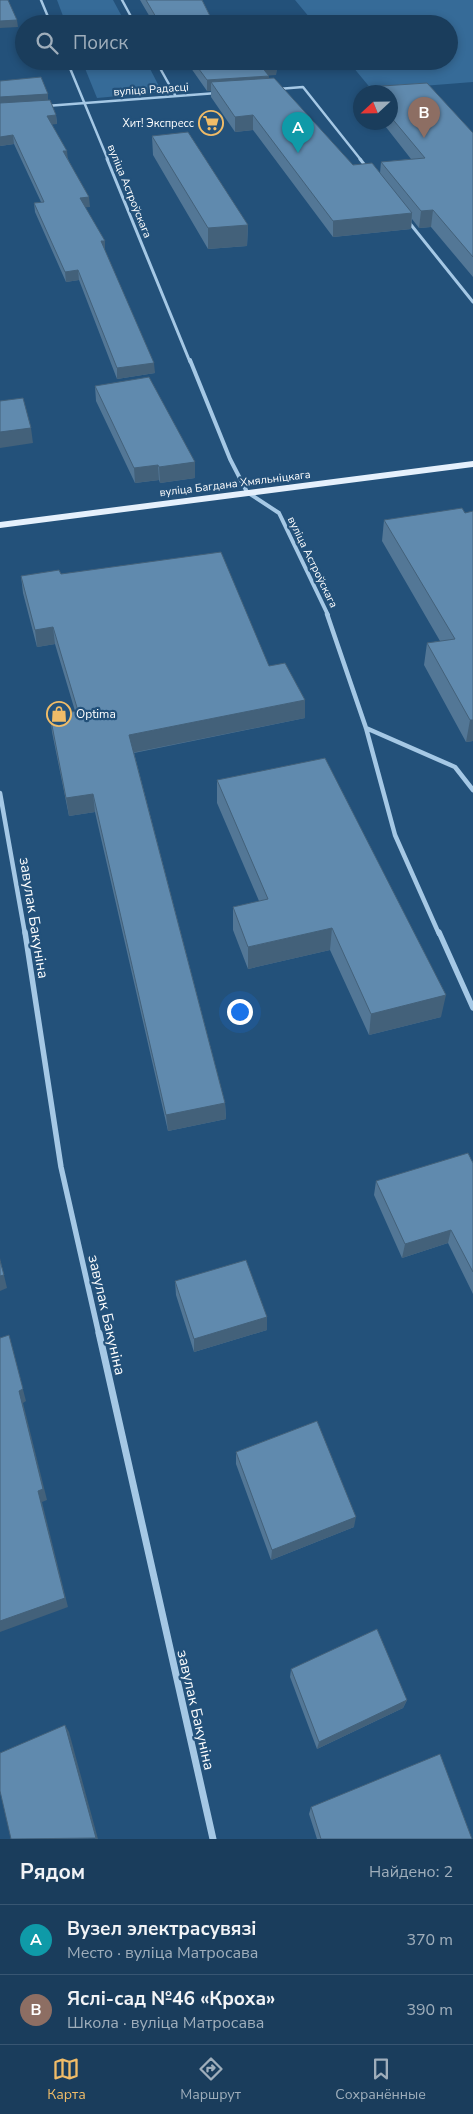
<!DOCTYPE html>
<html lang="ru">
<meta charset="utf-8">
<style>
body{margin:0;font-family:"Nunito Sans",sans-serif;background:#234462;color:#f1f3f6}
.compass{position:absolute;left:353px;top:85px;width:45px;height:45px;border-radius:50%;background:#1a3d5c;box-shadow:0 2px 8px #0003;rotate:248deg}
.you{position:absolute;left:239px;top:1011px;width:18px;height:18px;margin:-12px;border:4px solid #fff;border-radius:50%;background:#1a73e8;box-shadow:0 0 0 8px #1a73e833}
.badge{display:grid;place-items:center;width:32px;height:32px;border-radius:50%;background:#f0bc68;color:#fff;font-size:16px;font-weight:700}
.pin{position:absolute;translate:-50% -41px;filter:drop-shadow(0 1px 2px #0008)}
.pin::after{content:'';position:absolute;top:26px;width:18px;height:15px;background:inherit;clip-path:polygon(0 0,100% 0,50% 100%)}
.list{margin:0;padding:0;list-style:none}
h2{display:flex;justify-content:space-between;align-items:center;height:65px;margin:0;padding:0 20px;font-size:21px}
h2 small{font-size:16px;font-weight:400;color:#9faebb}
.list li{display:grid;grid-template-columns:32px 1fr auto;gap:15px;align-items:center;box-sizing:border-box;height:70px;padding:0 20px;border-top:1px solid #385672}
.list b{display:block;font-size:19px;white-space:nowrap}
.list p{margin:0;font-size:16px;white-space:nowrap;color:#9faebb}
.list em{font-size:16px;font-style:normal;color:#9faebb}
.icon{flex:none;width:28px;height:28px;fill:none;stroke:currentColor;stroke-width:2;stroke-linecap:round;stroke-linejoin:round}
.map{position:relative;flex:none;width:473px;height:1839px;overflow:hidden}
.search{position:absolute;background:#1a3d5c;box-shadow:0 2px 8px #0003;left:15px;right:15px;top:15px;height:55px;display:flex;align-items:center;gap:12px;box-sizing:border-box;padding:0 18px;border-radius:28px;color:#9faebb;font-size:19px}
.sheet{height:205px;background:#1a3d5c}
nav{display:flex;justify-content:space-around;align-items:center;box-sizing:border-box;height:70px;border-top:1px solid #385672;background:#1a3d5c;font-size:14px;color:#9faebb}
nav a{display:grid;justify-items:center;gap:2px}
nav .on{color:#f0bc68}
.map>svg:first-child{display:block}
.green{fill:#366b98}
.lines{fill:none;stroke-linecap:round;stroke-linejoin:round}
.minor-far5{stroke:#a5c8e5;stroke-width:2.5}
.minor-far4{stroke:#a5c8e5;stroke-width:3}
.minor-far3{stroke:#a5c8e5;stroke-width:4}
.minor-far2{stroke:#a5c8e5;stroke-width:4.5}
.minor-far1{stroke:#a5c8e5;stroke-width:5.5}
.minor{stroke:#a5c8e5;stroke-width:7}
.primary{fill:#e5f0fc;fill-rule:evenodd}
.wall{fill:#537796}
.shaded-wall{fill:#43617a}
.building{fill:#608aae;stroke:#43617a}
.labels{text-anchor:middle;stroke-width:4.5;stroke-linejoin:round;paint-order:stroke}
.far-street-label{font-size:11px;fill:#fff;stroke:#23517a}
.far-poi-label{font-size:11px;fill:#fff;stroke:#23517a;text-anchor:end}
.poi-label{font-size:12px;fill:#fff;stroke:#23517a;text-anchor:start}
.near-street-label{font-size:15px;fill:#fff;stroke:#23517a}
</style>
<div class="map">
<svg width="473" height="1839" viewBox="0 0 473 1839">
<rect width="100%" height="100%" fill="#23517a"/>
<path class="green" d="M57 0H113L126 24H66Z
M295 0H473V82L372 90 348 61H449V24H315Z
M82 61H146L162 92 97 98Z"/>
<g class="lines">
<path class="minor-far5" d="M41 0 51 24
M122 0 135 24
M67 61 108 160
M156 61 175 95
M278 89 303 87 361 160
M46 106 217 93"/>
<path class="minor-far4" d="M107 159 190 362
M360 159 367 168
M408 221 473 302"/>
<path class="minor-far3" d="M190 360 230 459 247 492 279 513 328 615"/>
<path class="minor-far2" d="M327 614 366 728 395 835 439 934
M366 728 455 767 473 790
M0 793 25 934"/>
<path class="minor-far1" d="M25 932 61 1167 99 1335
M439 932 473 1008"/>
<path class="minor" d="M99 1333 213 1839"/>
<path class="primary" d="M473 461V467L0 528V522Z"/>
</g>
<path class="wall" d="M140 0H202L214 24H154Z
M186 61H274L277 65 276 75H269V78H274L353 165 372 163 380 173 381 162 411 159 382 122H390V92H367V87L427 83 473 133V277L431 227 419 228 412 219 411 229 333 237 253 130 235 132 211 97V91H207Z
M48 100 56 115 57 124H52L90 207H85L105 251 155 373 117 379 79 280 66 282 35 212 34 203 41 202 14 144 0 146Z
M152 136 248 225 247 246 208 249 153 155Z
M95 386 195 478 160 483 159 480 135 483 96 401Z
M465 513 473 741 466 742 424 665 427 643 440 641 382 541 384 520Z
M61 574 269 666 305 700V718L134 753 225 1103 226 1119 168 1131 95 812 69 816 52 732 50 715 75 711 55 644 37 647 23 593 21 576Z
M217 780 441 1017 369 1035 330 950 248 969 233 930V907L259 901 217 803Z
M473 1163V1294L448 1243 402 1258 374 1195 376 1181Z
M175 1281 267 1317V1330L194 1352 176 1295Z
M236 1452 354 1527 271 1560 236 1464Z
M291 1669 407 1700 403 1708 317 1749 290 1677Z
M311 1807 472 1839H317L309 1814Z"/>
<path class="shaded-wall" d="M17 20 18 27 0 28V21Z
M277 65 276 75 261 76V66Z
M269 76V86L211 82V91H207V80Z
M48 94V102L0 106V97Z
M56 115 57 124 48 125 47 116Z
M253 115V130L235 132V117Z
M13 135 14 144 0 146V137Z
M63 151H67L68 160Z
M89 197 90 207 80 208V198Z
M433 210 431 227 419 228 421 211Z
M412 213 411 229 333 237V221Z
M248 225 247 246 208 249V228Z
M101 241H105V251Z
M78 270 79 280 66 282 65 272Z
M154 363 155 373 117 379V368Z
M31 428 33 443 0 448V432Z
M195 462V478L160 483 159 467Z
M158 465 159 480 135 483 134 468Z
M53 627 55 644 37 647 35 630Z
M305 700V718L131 753 129 735Z
M470 720H473V741L466 742Z
M93 794 95 812 69 816 66 798Z
M332 928 330 950 248 969V947Z
M446 995 441 1017 369 1035 371 1014Z
M225 1103 226 1119 168 1131 166 1115Z
M451 1230 448 1243 402 1258 405 1244Z
M0 1258 7 1288 0 1291Z
M267 1317V1330L194 1352V1339Z
M9 1335 26 1401 23 1403 47 1500 42 1502 68 1607 0 1632V1621L38 1491Z
M356 1517 354 1527 271 1560 272 1550Z
M407 1700 403 1708 317 1749 319 1742Z
M65 1725 69 1732 98 1839H95Z"/>
<path class="building" d="M0 0H8L17 20 0 21Z
M146 0H202L214 24H160Z
M193 61H274L277 65 261 66 269 76 207 80Z
M41 77 48 94 0 97V81Z
M274 78 353 165 372 163 412 213 333 221 253 115 235 117 211 82Z
M427 83 473 133V257L433 210 421 211 381 162 425 158 390 116V92H371L367 87Z
M50 100 56 115 47 116 67 151H63L89 197 80 198 105 241H101L154 363 117 368 78 270 65 272 34 203 44 202 13 135 0 137V103Z
M188 132 248 225 208 228 152 136Z
M149 377 195 462 159 467 158 465 134 468 95 386Z
M23 398 31 428 0 432V401Z
M462 508 465 513 473 511V720H470L427 643 455 639 384 520Z
M221 552 269 666 285 663 305 700 129 735 225 1103 166 1115 93 794 66 798 50 715 78 711 53 627 35 630 21 576 59 570 61 574Z
M325 758 446 995 371 1014 332 928 248 947 233 907 268 899 217 780Z
M468 1153 473 1163V1272L451 1230 405 1244 376 1181Z
M246 1260 267 1317 194 1339 175 1281Z
M0 1261 4 1275 0 1276Z
M9 1335 23 1389 19 1391 43 1489 38 1491 65 1598 0 1621V1338Z
M317 1421 356 1517 272 1550 236 1452Z
M377 1629 407 1700 319 1742 291 1669Z
M65 1725 96 1838 11 1839 0 1791V1753Z
M440 1754 472 1839H321L311 1807Z"/>
<defs>
<symbol id="supermarket-ring" viewBox="-11 -11 22 22"><circle r="9.5" fill="#23517a" stroke="#f0bc68" stroke-width="1.5"/><path d="M-6-5.5h2.5l.6 2H6L4.5 2H-2.5L-4.4-4H-6ZM-1.5 3.2a1.3 1.3 0 1 0 .1 0ZM3 3.2a1.3 1.3 0 1 0 .1 0Z" fill="#f0bc68"/></symbol>
<symbol id="shop-ring" viewBox="-11 -11 22 22"><circle r="9.5" fill="#23517a" stroke="#f0bc68" stroke-width="1.5"/><path d="M-5-2.5h2.3a2.7 3.5 0 0 1 5.4 0H5L5.5 6h-11ZM-1.5-2.5h3a1.5 2.3 0 0 0-3 0Z" fill="#f0bc68"/></symbol>
</defs>
<g fill-rule="evenodd">
<use href="#supermarket-ring" x="197" y="109" width="28" height="28"/>
<use href="#shop-ring" x="45" y="700" width="28" height="28"/>
</g>
<g class="labels">
<g class="far-street-label">
<text transform="translate(151 89) rotate(-4)" y="4">вуліца Радасці</text>
<text transform="translate(130 191) rotate(68)" y="4">вуліца Астроўскага</text>
<text transform="translate(235 483) rotate(-7)" y="4">вуліца Багдана Хмяльніцкага</text>
<text transform="translate(313 562) rotate(64)" y="4">вуліца Астроўскага</text>
</g>
<g class="far-poi-label">
<text x="194" y="127">Хит! Экспресс</text>
</g>
<g class="poi-label">
<text x="76" y="718">Optima</text>
</g>
<g class="near-street-label">
<text transform="translate(34 918) rotate(81)" y="5">завулак Бакуніна</text>
<text transform="translate(107 1315) rotate(77)" y="5">завулак Бакуніна</text>
<text transform="translate(196 1710) rotate(77)" y="5">завулак Бакуніна</text>
</g>
</g>
</svg>
<svg class="compass" viewBox="-18 -18 36 36"><path d="M0-13l5 13h-10z" fill="#e53935"/><path d="M0 13l5-13h-10z" fill="#9faebb"/></svg>
<div class="you"></div>
<div class="pin badge" style="left:298px;top:153px;background:#0f9aa8">A</div>
<div class="pin badge" style="left:424px;top:138px;background:#8d6e63">B</div>
<div class="search"><svg class="icon" aria-label="search" viewBox="0 0 24 24"><circle cx="10" cy="10" r="6"/><path d="M15 15l6 6"/></svg>Поиск</div>
</div>
<section class="sheet">
<h2>Рядом<small>Найдено: 2</small></h2>
<ul class="list">
<li><span class="badge" style="background:#0f9aa8">A</span><div><b>Вузел электрасувязі</b><p>Место · вуліца Матросава</p></div><em>370 m</em></li>
<li><span class="badge" style="background:#8d6e63">B</span><div><b>Яслі-сад №46 «Кроха»</b><p>Школа · вуліца Матросава</p></div><em>390 m</em></li>
</ul>
</section>
<nav>
<a class="on"><svg class="icon" aria-label="map" viewBox="0 0 24 24"><path d="M3 6l6-2 6 2 6-2v14l-6 2-6-2-6 2zM9 4v14M15 6v14"/></svg>Карта</a>
<a><svg class="icon" aria-label="directions" viewBox="0 0 24 24"><path d="M12 3l9 9-9 9-9-9zM9 14v-3h6M13 9l2 2-2 2"/></svg>Маршрут</a>
<a><svg class="icon" aria-label="saved" viewBox="0 0 24 24"><path d="M7 4h10v16l-5-4-5 4z"/></svg>Сохранённые</a>
</nav>
